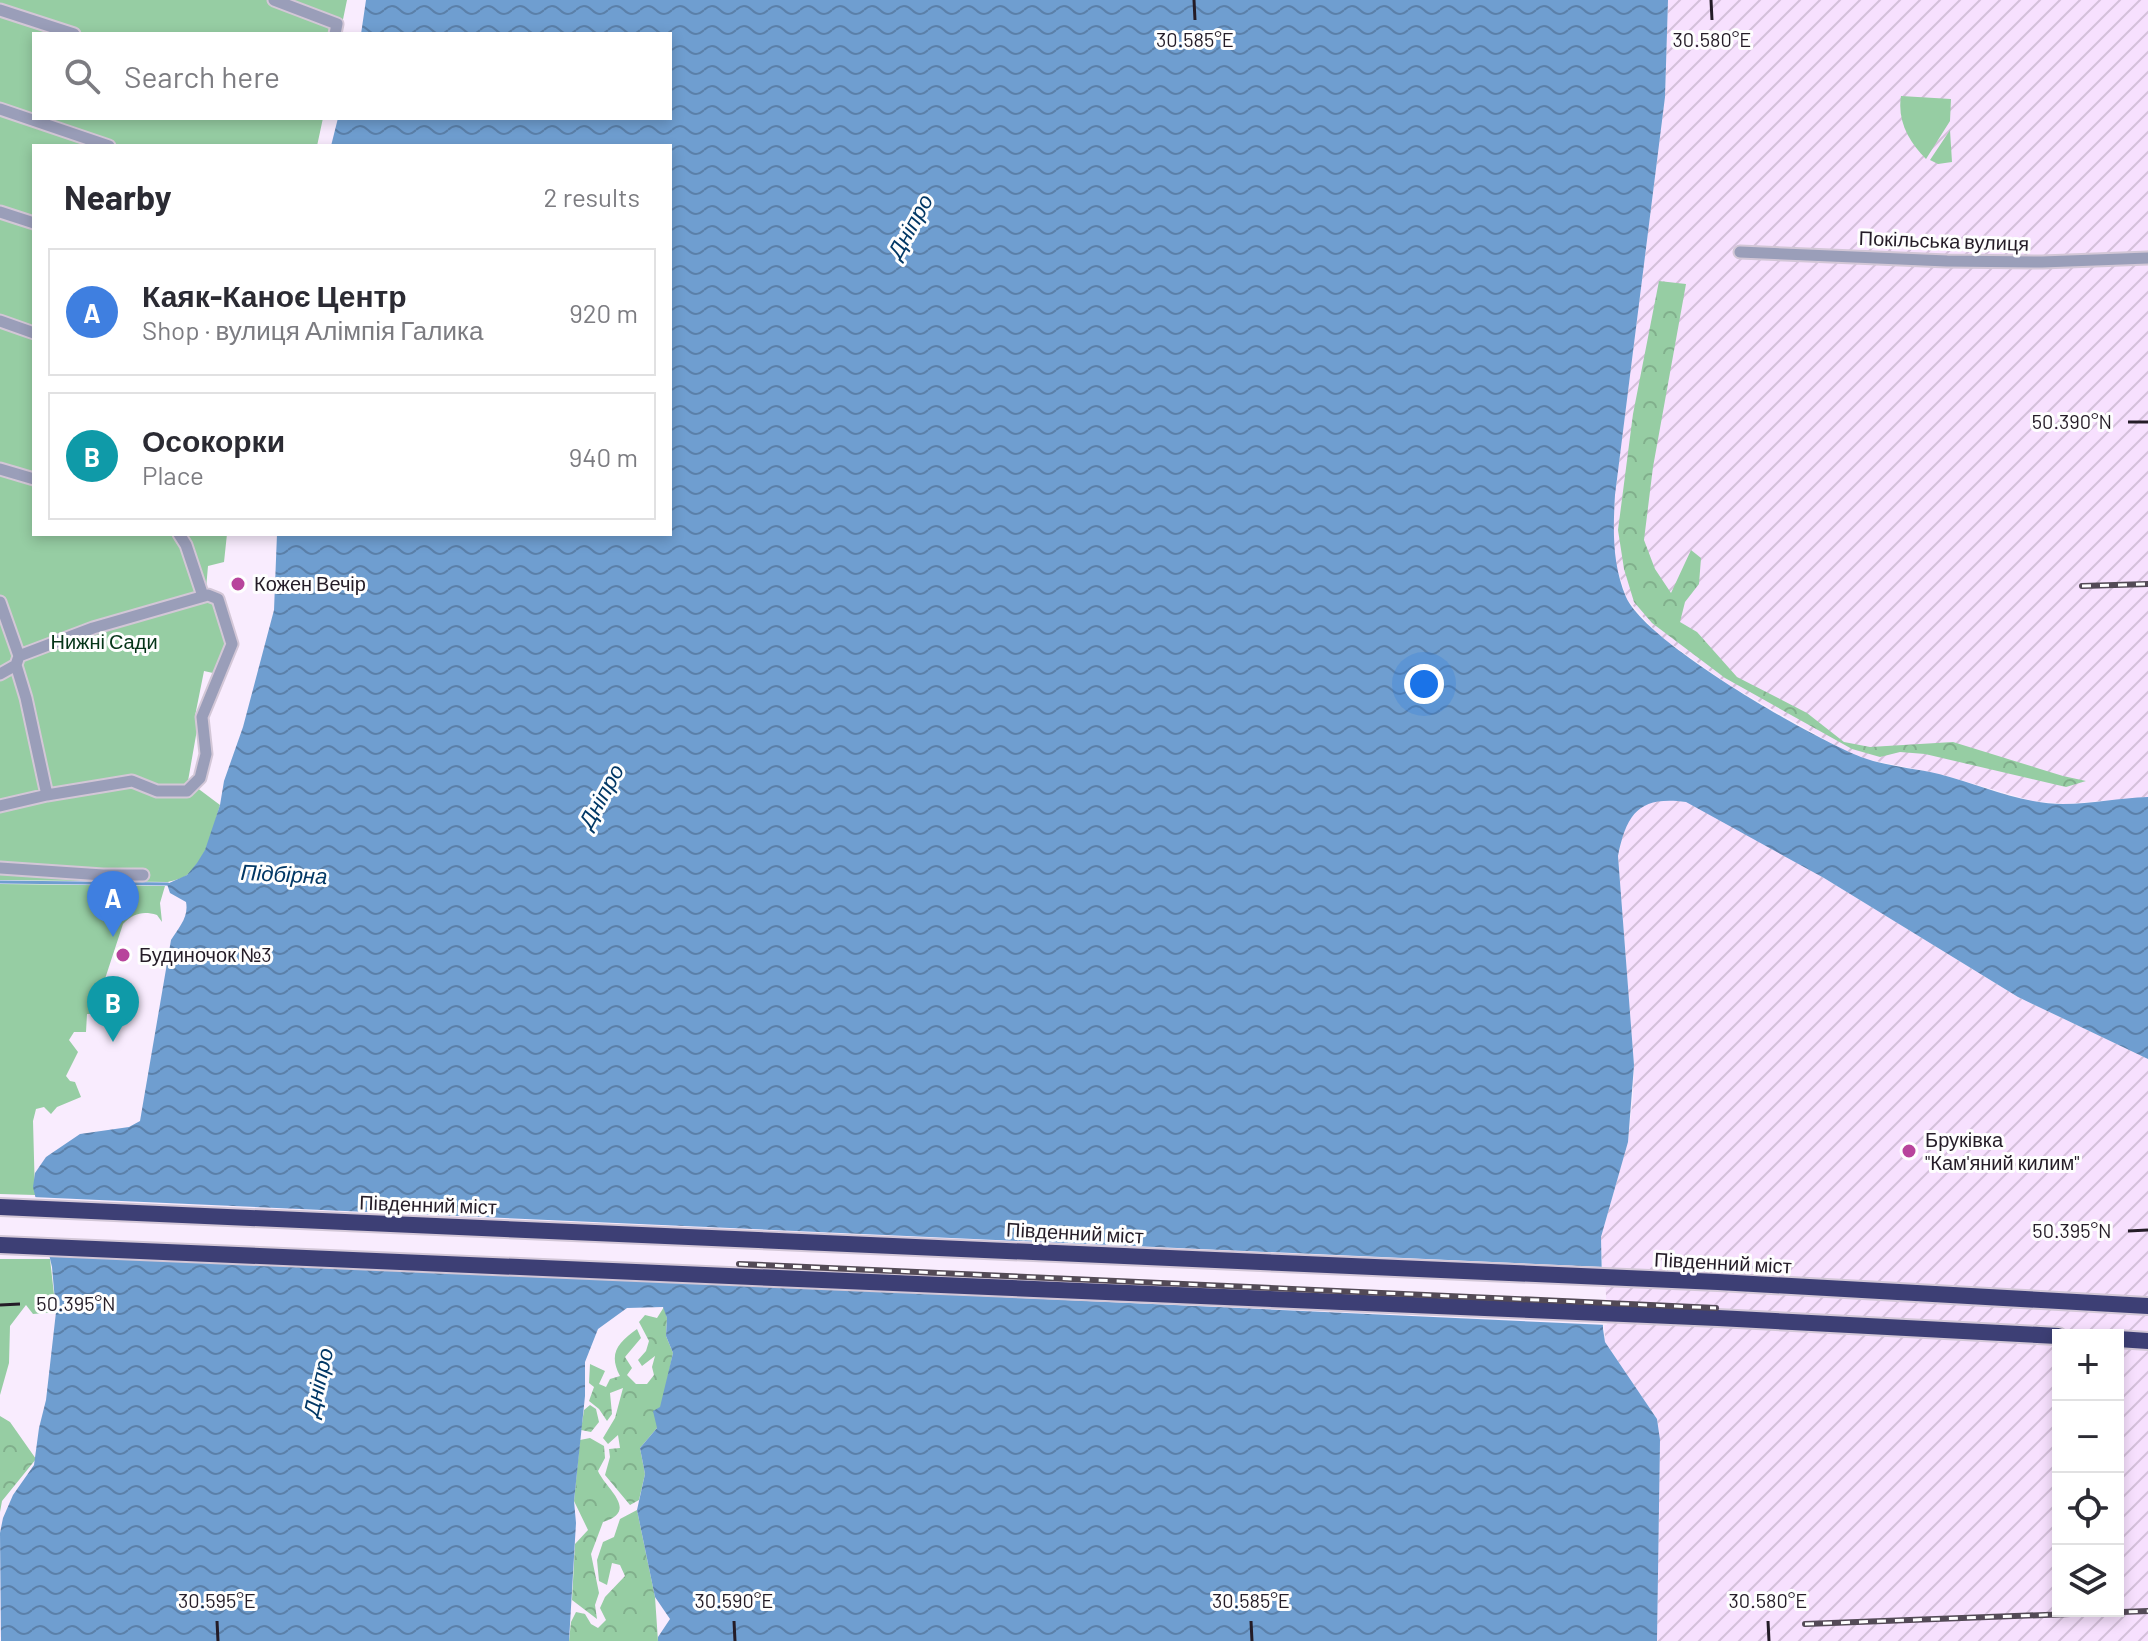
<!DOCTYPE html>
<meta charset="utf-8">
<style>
body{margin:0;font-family:Barlow,sans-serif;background:#f7f7f7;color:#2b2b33}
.controls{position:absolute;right:24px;bottom:24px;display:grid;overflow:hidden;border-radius:0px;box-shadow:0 4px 12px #0003}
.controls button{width:72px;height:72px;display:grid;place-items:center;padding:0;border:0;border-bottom:2px solid #e1e1e2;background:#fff;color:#2b2b33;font:40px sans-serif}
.you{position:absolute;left:1424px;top:684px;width:28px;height:28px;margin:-20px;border:6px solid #fff;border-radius:50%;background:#1a73e8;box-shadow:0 0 0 12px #1a73e833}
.badge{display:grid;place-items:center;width:52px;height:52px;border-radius:50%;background:#1a73e8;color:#fff;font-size:26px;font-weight:700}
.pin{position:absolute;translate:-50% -66px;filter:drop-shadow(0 2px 4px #0008)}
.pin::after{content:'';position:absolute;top:42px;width:28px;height:24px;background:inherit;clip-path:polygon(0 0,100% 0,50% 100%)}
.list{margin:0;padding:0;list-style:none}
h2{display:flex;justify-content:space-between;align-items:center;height:104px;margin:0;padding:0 32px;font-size:34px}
h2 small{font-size:26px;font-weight:400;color:#7c7c81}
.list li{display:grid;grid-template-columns:52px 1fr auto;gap:24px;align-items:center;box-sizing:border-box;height:128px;margin:0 16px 16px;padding:0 16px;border:2px solid #e1e1e2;border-radius:0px}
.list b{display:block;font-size:30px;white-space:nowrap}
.list p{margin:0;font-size:26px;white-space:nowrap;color:#7c7c81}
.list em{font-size:26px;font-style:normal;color:#7c7c81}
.icon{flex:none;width:44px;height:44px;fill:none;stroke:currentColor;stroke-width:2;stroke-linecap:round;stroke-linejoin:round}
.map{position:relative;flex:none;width:2148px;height:1641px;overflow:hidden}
.search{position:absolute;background:#fff;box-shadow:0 4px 12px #0003;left:32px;top:32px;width:640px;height:88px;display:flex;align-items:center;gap:20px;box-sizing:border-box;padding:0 28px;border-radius:0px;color:#7c7c81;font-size:30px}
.panel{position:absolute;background:#fff;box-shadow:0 4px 12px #0003;left:32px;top:144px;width:640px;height:392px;border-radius:0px}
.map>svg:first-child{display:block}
.industrial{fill:url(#industrial-furrows);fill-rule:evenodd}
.green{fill:#96cda3}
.forest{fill:url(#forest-crowns)}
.water{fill:url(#water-waves)}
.pier{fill:#f9ecfe}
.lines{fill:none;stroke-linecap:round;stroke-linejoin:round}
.stream{stroke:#6f9ed0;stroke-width:3}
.minor-casing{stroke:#d3c7d7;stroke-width:15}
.highway-casing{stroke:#d3c7d7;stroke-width:20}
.minor{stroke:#9a9eb9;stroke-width:11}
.highway{stroke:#3d3f75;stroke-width:16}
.rail-casing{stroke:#534a56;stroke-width:6}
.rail{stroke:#fefefe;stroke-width:3;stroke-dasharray:9;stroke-linecap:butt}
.ticks{fill:none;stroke:#241c27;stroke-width:3}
.poi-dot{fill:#b8449c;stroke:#fefefe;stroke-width:3}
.labels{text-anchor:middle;stroke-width:6;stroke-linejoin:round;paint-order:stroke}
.street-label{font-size:20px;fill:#241c27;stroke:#fefefe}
.poi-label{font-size:20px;fill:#241c27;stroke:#fefefe;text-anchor:start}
.park-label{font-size:20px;fill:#053518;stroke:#fefefe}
.water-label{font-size:22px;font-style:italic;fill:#013765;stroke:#fefefe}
.ticks-label{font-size:20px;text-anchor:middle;fill:#241c27;stroke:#fefefe;stroke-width:6;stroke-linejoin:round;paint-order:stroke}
</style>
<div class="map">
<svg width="2148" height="1641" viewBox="0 0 2148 1641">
<defs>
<pattern id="industrial-furrows" width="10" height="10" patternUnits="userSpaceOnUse" patternTransform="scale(2)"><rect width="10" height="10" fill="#f7e0fe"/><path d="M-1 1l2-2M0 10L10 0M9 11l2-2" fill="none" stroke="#d4c0da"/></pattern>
<pattern id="forest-crowns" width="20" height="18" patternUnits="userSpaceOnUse" patternTransform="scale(2)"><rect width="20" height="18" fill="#96cda3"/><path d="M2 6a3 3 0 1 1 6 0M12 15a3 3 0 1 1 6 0" fill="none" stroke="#81af8c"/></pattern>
<pattern id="water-waves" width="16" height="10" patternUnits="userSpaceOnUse" patternTransform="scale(2)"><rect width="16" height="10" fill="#6f9ed0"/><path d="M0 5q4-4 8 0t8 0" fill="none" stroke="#5b80a9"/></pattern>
</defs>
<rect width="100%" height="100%" fill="#f9ecfe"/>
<path class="industrial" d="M1668 0H2148V797L2065 804 2033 801 1940 774 1866 759 1840 748 1728 684 1660 636 1627 599 1616 565 1613 534 1615 495 1665 97Z
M1664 799 1686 802 1720 819 1824 878 2018 997 2148 1059V1641H1657L1660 1441 1657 1419 1605 1342 1601 1237 1628 1142 1633 1096 1634 1065 1618 856 1623 835 1631 815 1644 805ZM2058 1335H2118V1611H2058Z"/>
<path class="green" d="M0 0H347L340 34H34V118H323L317 146H34V534H227L224 562 208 566 205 600 215 599 219 625 224 626V649L213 673 204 671 195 716 198 724 188 781 220 805C213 827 207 861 187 875 182 879 174 880 168 882L0 880Z
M1901 96 1951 99 1950 121 1926 159C1909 142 1897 121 1901 96Z
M1950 130 1952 162 1938 164 1930 160Z
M0 884 165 886 160 903 162 922 157 915C143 911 134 913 123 924L101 991 98 1014H87L86 1032H74L69 1040 78 1052 66 1076 70 1081 75 1082 81 1097 57 1107 51 1114 44 1107 36 1109 33 1121 35 1195 0 1194Z
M0 1259H50L56 1312 33 1314 26 1305 10 1326 9 1363 0 1395Z"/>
<path class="forest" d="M1659 281 1686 284 1653 467 1644 540 1655 569 1671 593 1691 550 1701 558 1699 584 1685 602 1680 622 1697 632 1737 677 1807 713 1844 742 1870 747 1953 742 2063 776 2086 781 2066 787 1925 754 1900 752 1880 757 1852 749 1725 678 1652 623 1634 602 1624 569 1618 530 1633 414Z
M664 1307 667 1318 666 1336 673 1353 657 1428 640 1448 645 1474 639 1500 630 1505 605 1475 610 1457 609 1449 620 1448 618 1435 608 1444 603 1438 615 1418 623 1388 610 1393 612 1414 607 1421 599 1409 589 1401 594 1387 589 1383 590 1364 605 1371 599 1384 606 1387 610 1379 620 1376C608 1353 618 1343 637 1329L641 1338 625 1357 632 1368 627 1375 636 1384H647L654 1375 652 1367 655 1356 642 1366 638 1360 646 1351 649 1341 639 1322 645 1315 657 1318Z
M590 1405 596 1409 599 1422 591 1432 581 1430 584 1410Z
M0 1416 10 1422 36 1459 2 1501 0 1512Z
M590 1438 604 1446 605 1458 598 1471C605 1488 640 1511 603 1522L591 1554 599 1593 595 1605 597 1619 572 1600 575 1544 588 1530 574 1501 580 1440Z
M637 1510 655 1597 658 1641H569L571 1622 576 1612 585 1614 591 1624 598 1628 606 1620 600 1608 605 1597 625 1576 620 1565 612 1563 607 1585 599 1581 597 1560 603 1542 614 1537 620 1519Z"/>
<path class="water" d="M366 0H1668L1665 97 1615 495C1613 530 1612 564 1626 597 1647 644 1811 737 1861 757 1885 766 1913 768 1939 774 1970 782 2001 795 2033 801 2071 809 2110 798 2148 797V1059L2018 997 1824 878 1686 802C1640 796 1627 812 1618 856L1634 1065 1628 1142 1601 1237 1603 1329 1605 1342 1657 1419 1660 1440 1657 1641H658V1637L670 1619 655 1597 637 1510 645 1474 640 1448 657 1428 653 1411 660 1407 673 1353 666 1336 667 1318 663 1307 627 1308 598 1329 585 1362V1396L574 1501 576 1523 569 1641H1L0 1533 3 1518 13 1495 34 1465 39 1428 46 1400 56 1312 52 1267 33 1187 35 1173 46 1157 80 1134 129 1127 140 1121 171 940C179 927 189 917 186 902L170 893 167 884 187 875 197 863 205 850 220 805 224 781 243 727 274 610 277 534H670V146H331L338 118H670V34H361Z"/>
<path class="pier" d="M32 1197 1605 1267 1607 1325 265 1263 46 1256Z"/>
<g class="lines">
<path class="stream" d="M0 882 168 884"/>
<defs>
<path id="minor" d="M274 0 337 24 335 34
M0 10 74 34
M0 109 109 146
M0 212 34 223
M1740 252 1947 261 2042 262 2148 258
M0 321 34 333
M0 469 34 479
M179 534 186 545 203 596
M0 602 19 656
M16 665 26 698 47 795
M0 674 16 665 19 656 93 628 208 595 218 599 232 644 202 717 206 754 200 778 187 791H157L132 781 47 795 0 806
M0 868 103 875H143"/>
<path id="highway" d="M0 1207 1718 1282 2148 1306
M0 1245 1718 1318 2058 1336
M2118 1339 2148 1341"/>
</defs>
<use href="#minor" class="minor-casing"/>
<use href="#highway" class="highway-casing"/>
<use href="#minor" class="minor"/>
<use href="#highway" class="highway"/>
<defs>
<path id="rail" d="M2082 586 2148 584
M739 1264 1716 1308
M1805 1624 2148 1611"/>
</defs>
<use href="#rail" class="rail-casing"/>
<use href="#rail" class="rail"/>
</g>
<path class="ticks" d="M1194 0 1195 20M1711 0 1712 20M2128 422H2148M2128 1231 2148 1230M0 1305 20 1304M217 1621 218 1641M734 1621 735 1641M1251 1621 1252 1641M1768 1621 1769 1641"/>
<g class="poi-dot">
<circle cx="238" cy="584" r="8"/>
<circle cx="123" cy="955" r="8"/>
<circle cx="1909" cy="1151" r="8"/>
</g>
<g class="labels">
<g class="street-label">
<text transform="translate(1944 241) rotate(2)" y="7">Покільська вулиця</text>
<text transform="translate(428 1205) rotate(2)" y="7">Південний міст</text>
<text transform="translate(1075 1233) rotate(3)" y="7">Південний міст</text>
<text transform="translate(1723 1263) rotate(3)" y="7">Південний міст</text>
</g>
<g class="poi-label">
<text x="254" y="591">Кожен Вечір</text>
<text x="139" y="962">Будиночок №3</text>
<text x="1925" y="1147">Бруківка<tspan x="1925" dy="23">"Кам'яний килим"</tspan></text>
</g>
<g class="park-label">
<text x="104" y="649">Нижні Сади</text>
</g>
<g class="water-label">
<text transform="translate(910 226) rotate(-61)" y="8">Дніпро</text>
<text transform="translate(601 796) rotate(-61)" y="8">Дніпро</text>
<text transform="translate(284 874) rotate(3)" y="8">Підбірна</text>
<text transform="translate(318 1382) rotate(-77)" y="8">Дніпро</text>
</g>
</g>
<g class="ticks-label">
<text x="1195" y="47">30.585°E</text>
<text x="1712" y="47">30.580°E</text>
<text x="2072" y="429">50.390°N</text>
<text x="2072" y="1238">50.395°N</text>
<text x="76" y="1311">50.395°N</text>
<text x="217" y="1608">30.595°E</text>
<text x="734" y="1608">30.590°E</text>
<text x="1251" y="1608">30.585°E</text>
<text x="1768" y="1608">30.580°E</text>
</g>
</svg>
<div class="controls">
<button>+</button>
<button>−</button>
<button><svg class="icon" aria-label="locate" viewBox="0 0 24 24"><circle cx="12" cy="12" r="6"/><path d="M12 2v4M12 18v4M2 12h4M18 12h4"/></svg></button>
<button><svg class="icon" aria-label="layers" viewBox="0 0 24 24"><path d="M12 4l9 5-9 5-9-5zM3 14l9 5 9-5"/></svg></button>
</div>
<div class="you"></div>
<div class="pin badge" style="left:113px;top:937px;background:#3f7fe0">A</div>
<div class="pin badge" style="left:113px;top:1042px;background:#0f9aa8">B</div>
<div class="search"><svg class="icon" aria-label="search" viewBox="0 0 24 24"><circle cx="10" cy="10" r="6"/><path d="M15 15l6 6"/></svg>Search here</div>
<section class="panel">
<h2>Nearby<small>2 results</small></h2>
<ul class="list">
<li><span class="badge" style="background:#3f7fe0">A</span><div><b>Каяк-Каноє Центр</b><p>Shop · вулиця Алімпія Галика</p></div><em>920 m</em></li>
<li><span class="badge" style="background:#0f9aa8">B</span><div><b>Осокорки</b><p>Place</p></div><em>940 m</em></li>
</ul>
</section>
</div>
